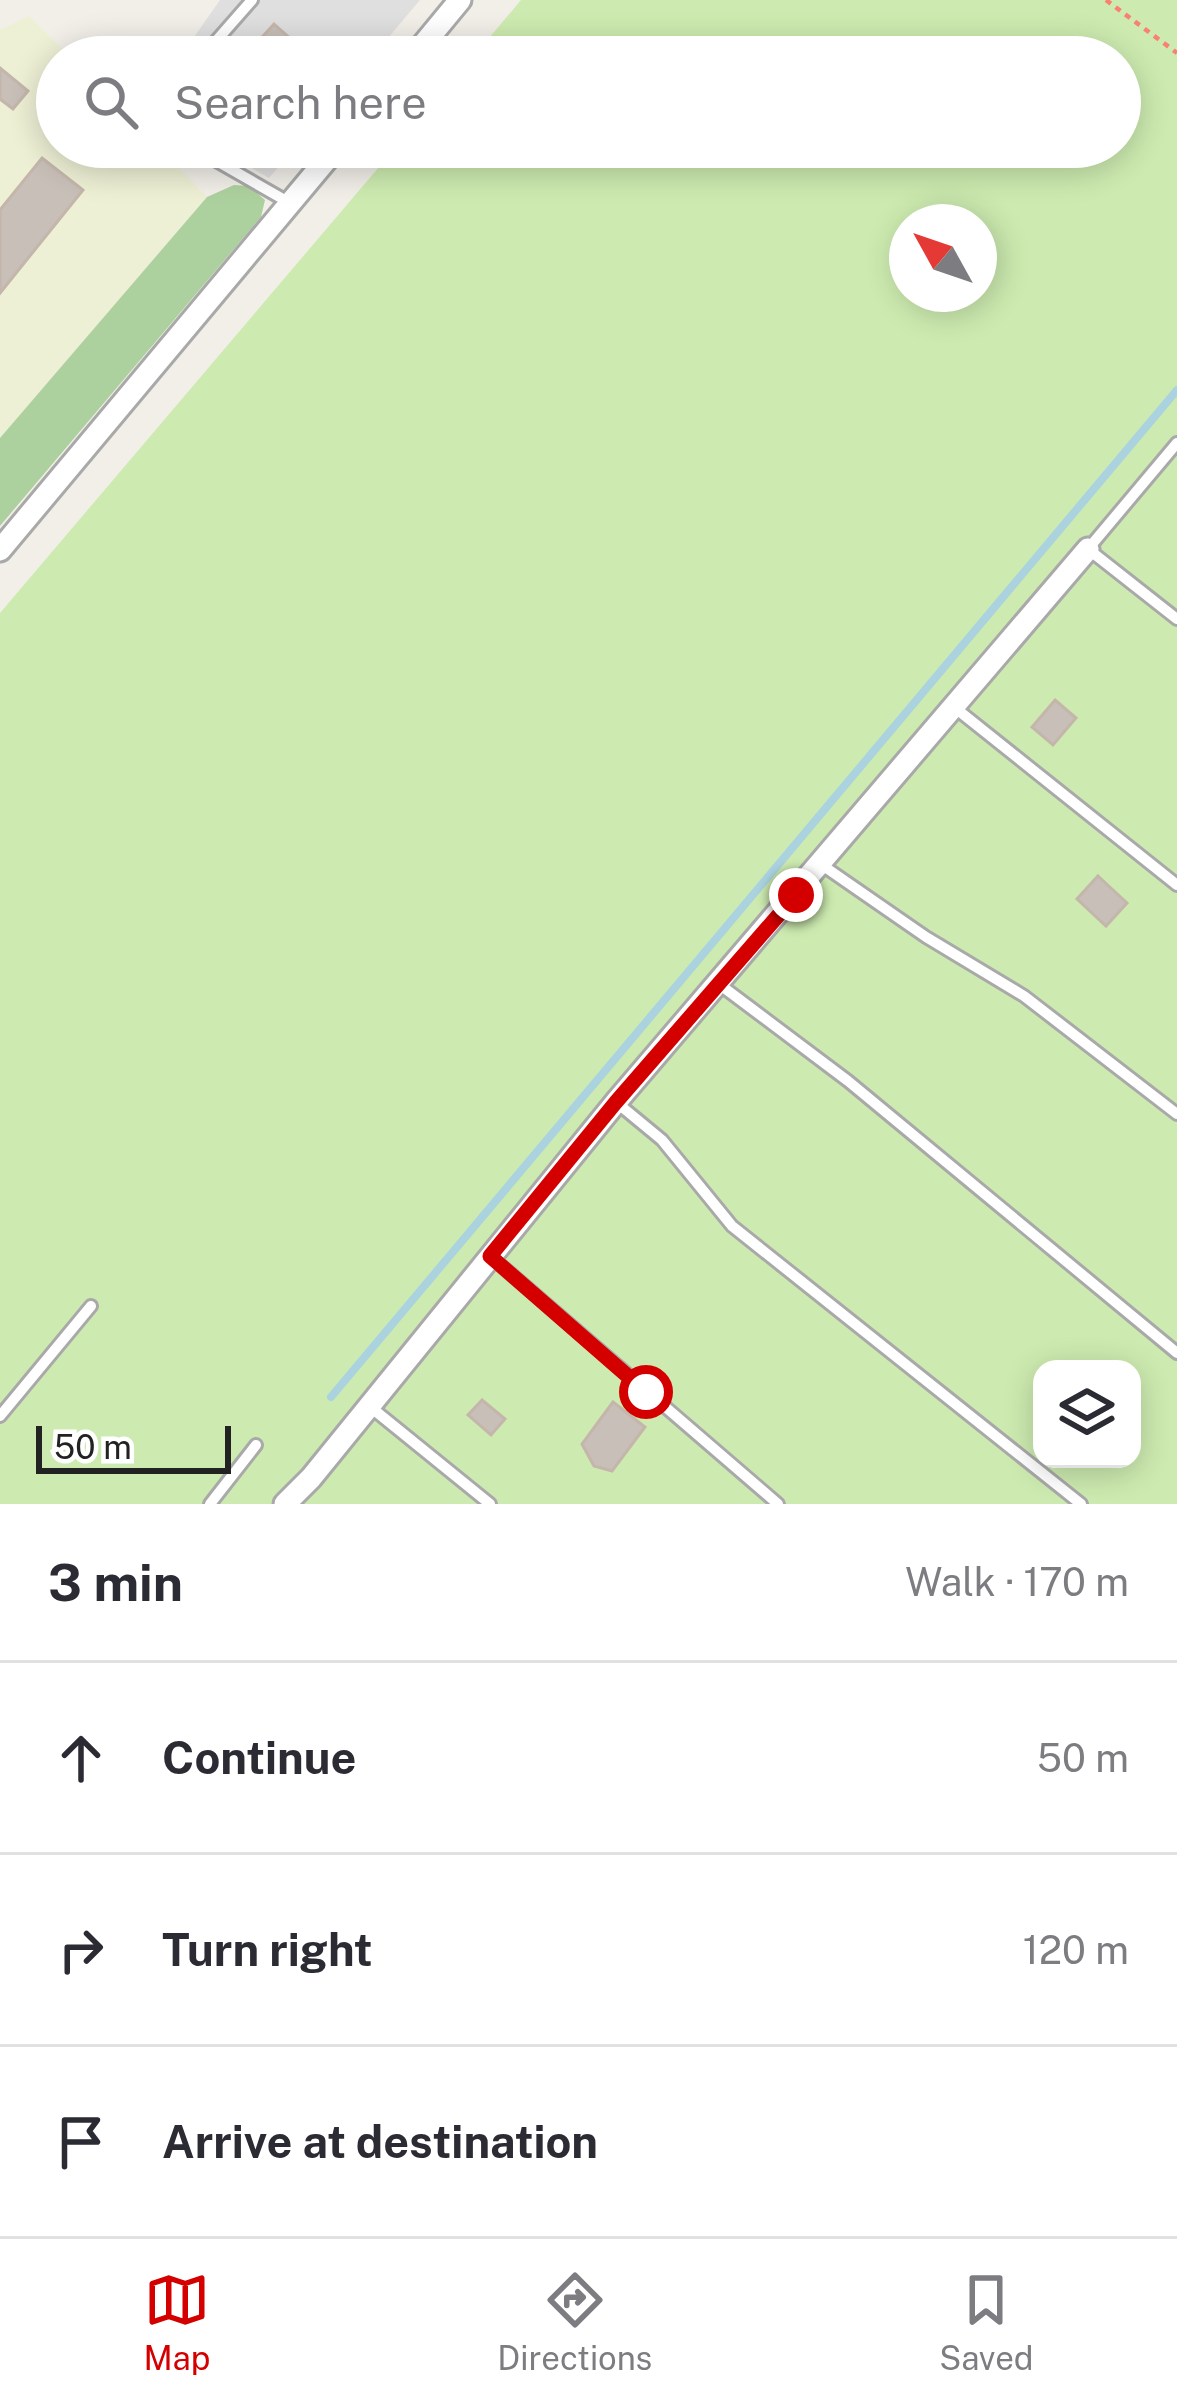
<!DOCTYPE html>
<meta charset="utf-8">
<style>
body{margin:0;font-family:"Public Sans",sans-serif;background:#f7f7f7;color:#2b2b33}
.controls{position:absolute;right:36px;bottom:36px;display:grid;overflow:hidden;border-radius:24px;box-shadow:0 6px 30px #0003}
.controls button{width:108px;height:108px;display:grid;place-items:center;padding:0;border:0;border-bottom:3px solid #e1e1e2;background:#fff;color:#2b2b33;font:60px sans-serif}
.compass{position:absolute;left:889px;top:204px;width:108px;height:108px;border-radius:50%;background:#fff;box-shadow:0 6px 30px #0003;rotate:310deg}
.scale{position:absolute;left:36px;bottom:30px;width:195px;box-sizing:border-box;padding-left:12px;border:6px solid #222;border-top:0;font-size:33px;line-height:42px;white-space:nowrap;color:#222;-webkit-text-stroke:9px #fff;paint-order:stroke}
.stop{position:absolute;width:36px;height:36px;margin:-27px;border:9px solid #d40000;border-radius:50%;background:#fff}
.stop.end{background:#d40000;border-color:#fff;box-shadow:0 3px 12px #0008}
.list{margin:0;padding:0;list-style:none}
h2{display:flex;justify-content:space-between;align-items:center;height:156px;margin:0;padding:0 48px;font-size:51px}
h2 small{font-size:39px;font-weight:400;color:#7c7c81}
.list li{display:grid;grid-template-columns:78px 1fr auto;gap:36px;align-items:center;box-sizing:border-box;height:192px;padding:0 48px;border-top:3px solid #e1e1e2}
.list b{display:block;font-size:45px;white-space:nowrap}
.list em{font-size:39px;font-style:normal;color:#7c7c81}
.icon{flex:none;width:66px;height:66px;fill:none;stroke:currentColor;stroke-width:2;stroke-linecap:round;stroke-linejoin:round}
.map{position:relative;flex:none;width:1177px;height:1504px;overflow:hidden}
.search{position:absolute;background:#fff;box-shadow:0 6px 30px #0003;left:36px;right:36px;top:36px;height:132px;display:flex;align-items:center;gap:30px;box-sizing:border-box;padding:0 42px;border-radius:66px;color:#7c7c81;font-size:45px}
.sheet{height:732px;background:#fff}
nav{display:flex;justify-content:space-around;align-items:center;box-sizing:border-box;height:168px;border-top:3px solid #e1e1e2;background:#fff;font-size:33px;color:#7c7c81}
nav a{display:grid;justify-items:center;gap:6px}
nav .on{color:#d40000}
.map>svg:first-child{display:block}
.residential{fill:#e0dfdf}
.farmland{fill:#eef0d5}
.grass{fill:#cdebb0;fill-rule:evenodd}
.forest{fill:#add19e}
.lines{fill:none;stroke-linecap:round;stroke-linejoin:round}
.stream{stroke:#aad3df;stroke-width:8}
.building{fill:#c7bfb8;stroke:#c4b6ab;stroke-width:3}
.service-casing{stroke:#a9a9a9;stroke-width:16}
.minor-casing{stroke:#a9a9a9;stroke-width:27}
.path{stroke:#fa8072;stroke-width:4.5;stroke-dasharray:6 6;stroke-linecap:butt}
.service{stroke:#fff;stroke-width:10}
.minor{stroke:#fff;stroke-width:21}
.route{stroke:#d40000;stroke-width:15}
</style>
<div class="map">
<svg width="1177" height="1504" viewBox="0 0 1177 1504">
<rect width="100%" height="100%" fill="#f2efe9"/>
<path class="residential" d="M220 0H420L372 57H180Z
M216 147H296L269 178Z"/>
<path class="farmland" d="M29 16 70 57H57V147H158L207 197 0 438V30Z"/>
<path class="grass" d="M521 0H1177V1504H0V613L396 147H1120V57H473ZM907 222H979V294H907ZM1042 1369H1132V1459H1042Z"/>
<path class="forest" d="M234 185 249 186 265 200 261 217 0 526V438L207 197Z"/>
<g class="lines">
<path class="stream" d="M331 1397 1177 390"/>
</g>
<path class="building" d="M274 24 302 49 295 57H244Z
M0 68 28 91 13 109 0 99Z
M42 158 83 190 0 293V210Z
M1055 700 1076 718 1053 745 1032 727Z
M1098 876 1127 903 1106 926 1077 899Z
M482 1400 505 1419 491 1435 468 1415Z
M613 1402 645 1427 612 1471 594 1466 582 1444Z"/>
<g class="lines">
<defs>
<path id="service" d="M202 57 252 0
M192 147 290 203
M1177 443 1088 549 1177 619
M954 707 1177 885
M822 865 926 937 1024 996 1177 1114
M719 984 848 1081 1177 1353
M616 1102 662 1140 732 1226 1081 1504
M490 1256 778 1504
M368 1405 490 1504
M0 1416 91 1306
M210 1504 256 1445"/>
<path id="minor" d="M413 57 460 0
M0 550 337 147
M285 1504 311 1478 616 1102 1088 549"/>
</defs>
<use href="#service" class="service-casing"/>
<use href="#minor" class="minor-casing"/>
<path class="path" d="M1106 0 1177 53"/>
<use href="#service" class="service"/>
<use href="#minor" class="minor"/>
</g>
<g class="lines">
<path class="route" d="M646 1392 490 1256 616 1102 796 895"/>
</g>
</svg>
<div class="controls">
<button><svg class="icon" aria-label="layers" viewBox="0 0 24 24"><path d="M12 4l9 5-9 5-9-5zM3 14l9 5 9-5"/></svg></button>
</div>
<svg class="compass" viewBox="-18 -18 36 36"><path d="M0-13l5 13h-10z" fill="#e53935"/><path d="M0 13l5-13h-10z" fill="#7c7c81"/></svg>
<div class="scale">50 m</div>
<div class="stop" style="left:646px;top:1392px"></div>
<div class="stop end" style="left:796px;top:895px"></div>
<div class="search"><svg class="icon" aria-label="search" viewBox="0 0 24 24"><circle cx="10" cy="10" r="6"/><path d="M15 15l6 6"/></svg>Search here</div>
</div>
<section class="sheet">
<h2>3 min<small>Walk · 170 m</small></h2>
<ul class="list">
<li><svg class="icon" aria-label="ahead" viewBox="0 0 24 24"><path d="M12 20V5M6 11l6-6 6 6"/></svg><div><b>Continue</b></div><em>50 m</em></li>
<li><svg class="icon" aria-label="right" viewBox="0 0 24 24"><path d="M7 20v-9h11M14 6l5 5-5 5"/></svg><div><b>Turn right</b></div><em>120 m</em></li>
<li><svg class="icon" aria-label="arrive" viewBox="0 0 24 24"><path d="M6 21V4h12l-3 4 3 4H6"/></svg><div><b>Arrive at destination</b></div></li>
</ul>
</section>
<nav>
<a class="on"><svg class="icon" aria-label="map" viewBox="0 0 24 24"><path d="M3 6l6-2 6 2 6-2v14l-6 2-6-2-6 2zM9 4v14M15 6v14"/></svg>Map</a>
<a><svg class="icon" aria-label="directions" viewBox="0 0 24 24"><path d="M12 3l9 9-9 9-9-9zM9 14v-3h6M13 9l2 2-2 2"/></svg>Directions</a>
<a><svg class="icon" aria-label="saved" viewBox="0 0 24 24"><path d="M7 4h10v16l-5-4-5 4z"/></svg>Saved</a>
</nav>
